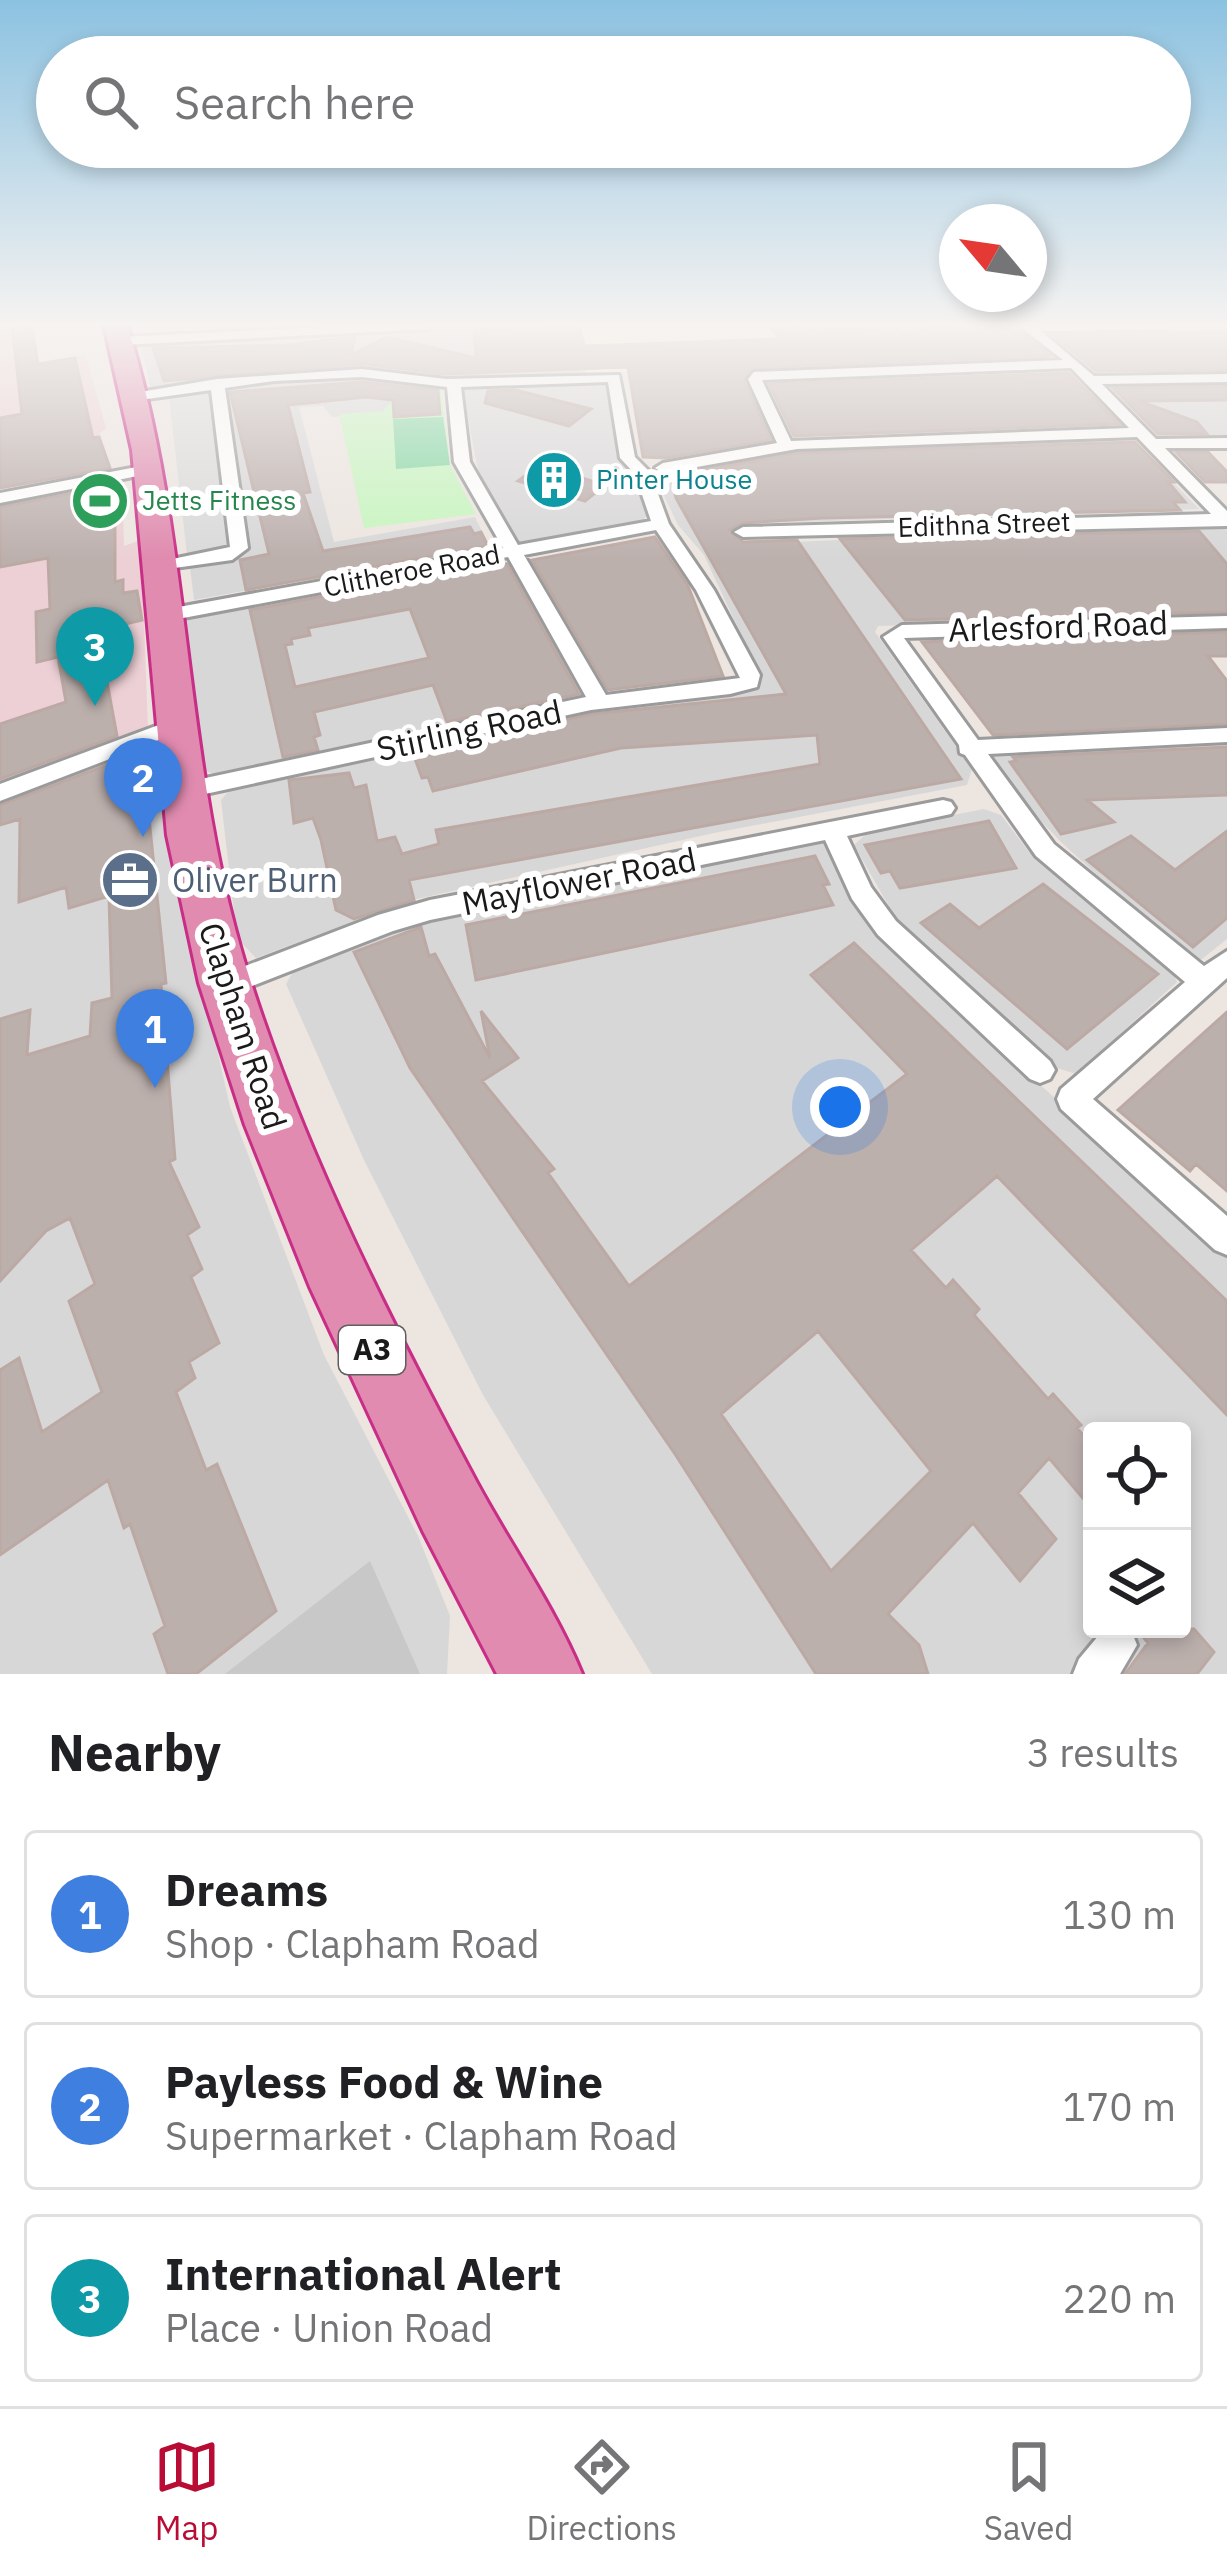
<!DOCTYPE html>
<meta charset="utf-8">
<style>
body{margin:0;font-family:"IBM Plex Sans",sans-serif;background:#f6f6f6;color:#202124}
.controls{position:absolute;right:36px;bottom:36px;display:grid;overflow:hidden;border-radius:12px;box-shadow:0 6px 18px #0003}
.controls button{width:108px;height:108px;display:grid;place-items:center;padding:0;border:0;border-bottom:3px solid #e0e0e0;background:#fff;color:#202124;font:60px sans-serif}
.compass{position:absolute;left:939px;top:204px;width:108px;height:108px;border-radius:50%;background:#fff;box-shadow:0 6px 18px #0003;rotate:299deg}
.you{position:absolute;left:840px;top:1107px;width:42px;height:42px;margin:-30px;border:9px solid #fff;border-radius:50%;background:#1a73e8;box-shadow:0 0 0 18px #1a73e833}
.badge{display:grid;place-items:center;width:78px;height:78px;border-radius:50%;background:#b90c34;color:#fff;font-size:39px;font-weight:700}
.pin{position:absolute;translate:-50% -99px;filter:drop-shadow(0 3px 6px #0008)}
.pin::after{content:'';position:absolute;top:63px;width:42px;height:36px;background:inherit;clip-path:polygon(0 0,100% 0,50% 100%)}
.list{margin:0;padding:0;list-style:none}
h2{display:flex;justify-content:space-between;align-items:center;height:156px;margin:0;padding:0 48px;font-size:51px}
h2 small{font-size:39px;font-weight:400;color:#757577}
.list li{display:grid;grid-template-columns:78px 1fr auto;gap:36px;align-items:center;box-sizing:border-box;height:168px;margin:0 24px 24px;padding:0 24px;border:3px solid #e0e0e0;border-radius:12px}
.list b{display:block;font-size:45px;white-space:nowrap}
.list p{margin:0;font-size:39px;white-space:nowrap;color:#757577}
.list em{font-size:39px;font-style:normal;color:#757577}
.icon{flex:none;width:66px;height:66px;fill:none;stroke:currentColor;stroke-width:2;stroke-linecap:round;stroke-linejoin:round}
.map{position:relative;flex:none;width:1227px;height:1674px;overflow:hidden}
.search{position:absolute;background:#fff;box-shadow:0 6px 18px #0003;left:36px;right:36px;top:36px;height:132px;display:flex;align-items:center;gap:30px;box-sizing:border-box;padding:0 42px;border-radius:66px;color:#757577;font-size:45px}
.sheet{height:732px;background:#fff}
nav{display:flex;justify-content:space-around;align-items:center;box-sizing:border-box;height:168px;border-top:3px solid #e0e0e0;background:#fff;font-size:33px;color:#757577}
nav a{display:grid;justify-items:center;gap:6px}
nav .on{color:#b90c34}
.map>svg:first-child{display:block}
.residential{fill:#d8d7d8;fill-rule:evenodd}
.commercial{fill:#ecd0d5}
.education{fill:#fcf4d8}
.religious{fill:#c8c8c8}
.park{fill:#c6f5be}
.pitch{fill:#82d7a2}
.parking{fill:#dadada}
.building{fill:#bcb0ad;stroke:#bca9a4;stroke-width:3;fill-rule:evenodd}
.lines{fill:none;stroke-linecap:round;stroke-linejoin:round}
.street-casing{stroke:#9b9b9b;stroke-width:6}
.highway-casing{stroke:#c92e87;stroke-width:6}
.street{fill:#fff;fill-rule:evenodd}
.highway{fill:#e08baf;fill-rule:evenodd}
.labels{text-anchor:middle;stroke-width:12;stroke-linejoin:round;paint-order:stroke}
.far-culture-label{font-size:27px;fill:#0d838f;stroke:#fff;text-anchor:start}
.far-leisure-label{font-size:27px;fill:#27864d;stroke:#fff;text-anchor:start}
.far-street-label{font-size:27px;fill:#1a1a1a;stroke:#fff}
.shield{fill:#fff;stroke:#5f5f5f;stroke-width:3}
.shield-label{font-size:30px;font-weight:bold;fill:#1a1a1a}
.street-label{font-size:33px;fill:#1a1a1a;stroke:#fff}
.service-label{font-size:33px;fill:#4e5e75;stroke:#fff;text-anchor:start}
</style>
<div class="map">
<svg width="1227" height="1674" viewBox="0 0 1227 1674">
<rect width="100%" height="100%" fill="#ece5e0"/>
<path class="residential" d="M487 325H579L586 376 443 380 368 372 271 375 158 389 150 388 141 345 153 339Z
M358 377 409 382 392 400V412L332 417 323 406 299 407 334 542 475 517 489 546 194 600 169 396 257 380Z
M600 380 610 385 649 514 638 524 528 545 514 541 478 470 462 388Z
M1227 385V436L1161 435 1114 387Z
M1132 440 1199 509 735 524 742 544 1212 525 1227 530V616L878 626 875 632 972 769 967 785 714 833 408 901 256 958 237 938 221 800 233 786 600 705 750 688 758 671 704 555 678 525 657 481 664 475 795 447Z
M498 565 583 682 574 697 218 775 199 769 182 623 202 614 299 596Z
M1227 740V939L1202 959 1191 961 1061 842 988 765 996 750Z
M145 741 162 742 178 876 230 1107 324 1355 418 1536 450 1616 447 1674H0V798Z
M984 809 1001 815 1029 852 1169 966 1177 982 1076 1074 1051 1066 903 931 854 845 868 832Z
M810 842 832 843 864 919 941 996 1227 1252V1674H652L483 1395 364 1160 286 984 296 967 424 922ZM1092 1431H1182V1629H1092Z"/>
<path class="commercial" d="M0 325H34L39 363 86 356 106 428 97 436 0 453Z
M122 486 124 546 141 540 148 731 73 756 0 789V508Z"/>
<path class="education" d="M579 325H768L778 341 753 369 588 372Z"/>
<path class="religious" d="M370 1561 420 1674H225Z"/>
<path class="park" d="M405 385 441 388 450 465 476 514 364 528 339 414 383 411Z"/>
<path class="pitch" d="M443 417 450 465 396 469 393 419Z"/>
<path class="parking" d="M208 393 228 542 224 549 187 555 169 396Z"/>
<path class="building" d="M12 325H31L38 364 75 358 93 438 99 437 110 468 0 488V418L22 414Z
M579 325 584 346 780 339 772 328 804 326 821 330 899 327 903 334 931 325H1000L1021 333 1051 356 754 368 744 381 771 440 666 458 643 457 628 367 446 374 362 364 164 381 153 348 287 345 355 337 351 355 387 337 476 358 474 329Z
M1227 331V370L1096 371 1053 335Z
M1069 373 1119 424 794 436 769 384Z
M362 382 438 390 440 414 394 417 393 400 366 397 288 405 310 492 303 493 323 551 470 527 474 534 481 532 488 546 246 590 240 560 269 554 230 392Z
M1227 386V400L1139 401 1197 422 1207 434H1158L1113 388Z
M515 390 591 409 569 426 485 403 488 391Z
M1135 442 1174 482H1168L1185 502H1173L1180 510 823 518 743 523 730 530 743 542 797 540 961 779 409 880 414 900 354 919 336 910 321 840 313 818 294 823 289 780 349 773 354 788 366 785 377 841 395 837 402 854 439 844 436 830 820 764 817 735 621 748 433 791 428 777 422 778 414 756 456 744 592 714 786 694 676 498 671 476 797 453Z
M1176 452H1208L1227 472V482H1205Z
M547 459 585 479 605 485 585 501 518 481Z
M115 485V582L123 580V593L137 591 142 620 116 626 122 667 105 671 117 736 0 779V724L66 702 58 657 37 662 36 612 50 609 48 558 0 567V507Z
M1199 531 1227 564V612L905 620 840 539Z
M655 537 688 586 723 676 608 690 532 560Z
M498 563 507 564 579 694 447 722 433 685 314 712 320 735 314 737 318 750 283 757 250 610ZM410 609 429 658 295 687 285 645 292 644 291 639 310 635 308 628Z
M1227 632V656H1208L1227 681V724L993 735 922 642Z
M1227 747V795L1087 800 1114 822 1061 834 1010 762 1016 761 1013 757Z
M126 758 143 760 166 983 161 984 175 1159 169 1162 199 1227 187 1235 202 1269 191 1277 219 1343 189 1362 195 1378 176 1392 206 1470 217 1464 276 1611 196 1674H168L154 1634 165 1626 130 1524 124 1528 108 1480 0 1555V1370L19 1358 42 1432 102 1392 69 1301 95 1284 70 1218 46 1231 0 1281V1019L30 1010 27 1055 90 1036 92 1003 112 998 109 896 69 908 66 887 19 902 20 819 0 825V805Z
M989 821 1016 868 900 888 890 871 881 873 865 845Z
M1227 831V918L1193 947 1087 860 1131 836 1175 870Z
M815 856 829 884 823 885 833 905 476 980 466 925Z
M1043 884 1158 974 1067 1049 921 923 950 904 979 928Z
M421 927 429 956 435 954 490 1058 481 1011 518 1058 482 1081 554 1169 548 1173 629 1286 907 1074 811 975 854 943 1227 1301V1415L997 1176 911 1250 946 1288 953 1280 979 1309 974 1315 1048 1399 1053 1394 1081 1425 1077 1428 1092 1445V1509L1049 1458 1018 1493 1056 1539 1020 1581 973 1523 888 1614 919 1645 928 1674H816L675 1454 410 1068 354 952ZM818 1331 931 1471 831 1571 721 1414Z
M1227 1012V1191L1196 1164 1190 1171 1118 1110Z
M1137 1629H1194L1214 1652 1197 1674H1125L1148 1643Z"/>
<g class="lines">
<defs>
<path id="street" d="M361 325H434L428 329 121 345 115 341 121 337Z
M1018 325H1171L1165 329 1041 331 1094 376 1227 374V382L1102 384 1156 439 1227 438V448H1165L1227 511V526L743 537 734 532 743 527 1211 514 1137 437 797 449 663 473 655 468 663 463 777 443 748 379 754 372 1063 360ZM1071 368 1129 428 791 441 762 380Z
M362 369 446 379 619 375 635 457 650 472 669 524 714 590 760 675 757 687 730 694 591 710 182 799 174 797 171 791 182 783 586 697 508 557 162 622 152 616 162 610 503 548 454 462 447 387 362 377 274 381 225 388 248 548 232 560 153 571V563L230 547 211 390 133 401 126 397 128 394 217 379ZM608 382 620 458 635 474 651 521 518 545 470 462 461 387ZM656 530 696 590 740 678 606 695 524 555Z
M147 465 153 467V473L0 503V493Z
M1227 616V628L904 638 978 740 1227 728V742L988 754 1054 844 1204 966 1227 951V978L1093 1099 1227 1216V1255L1215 1250 1061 1109 1057 1099 1061 1089 1185 982 1036 856 965 755 960 753 959 745 883 637 902 625Z
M172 720 180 722 183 727 180 732 0 801V784Z
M943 800 951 802 955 808 951 814 847 836 871 887 896 921 1050 1061 1055 1070 1050 1079 1040 1083 1030 1079 878 935 852 899 825 840 430 920 393 931 224 997 214 994 210 986 214 978 378 915 430 900Z
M1104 1629 1131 1630 1137 1645 1120 1674H1073L1079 1659Z"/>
<path id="highway" d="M104 325H127C195 543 180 766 252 986 308 1159 391 1322 477 1483 511 1546 555 1608 582 1674H497L423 1531 310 1287 245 1125 199 983 167 835 132 450Z"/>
</defs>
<use href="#street" class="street-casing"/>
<use href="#highway" class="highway-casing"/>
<use href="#street" class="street"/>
<use href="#highway" class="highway"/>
</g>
<linearGradient id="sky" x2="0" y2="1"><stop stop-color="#8cc2e1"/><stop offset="0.58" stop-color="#f6f3f1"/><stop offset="1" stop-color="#f6f3f1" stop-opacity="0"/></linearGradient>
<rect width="1227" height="559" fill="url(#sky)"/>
<defs>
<symbol id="building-disc" viewBox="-11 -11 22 22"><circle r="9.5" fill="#0f9aa8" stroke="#fff"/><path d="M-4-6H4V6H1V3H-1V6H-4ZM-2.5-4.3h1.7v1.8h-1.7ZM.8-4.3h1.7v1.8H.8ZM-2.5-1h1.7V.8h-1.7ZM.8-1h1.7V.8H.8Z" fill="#fff"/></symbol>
<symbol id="stadium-disc" viewBox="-11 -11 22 22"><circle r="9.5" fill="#2e9e5b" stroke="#fff"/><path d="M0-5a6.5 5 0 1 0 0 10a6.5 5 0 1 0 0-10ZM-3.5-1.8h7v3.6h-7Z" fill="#fff"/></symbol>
<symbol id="office-disc" viewBox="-11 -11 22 22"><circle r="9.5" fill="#5c6f8a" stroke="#fff"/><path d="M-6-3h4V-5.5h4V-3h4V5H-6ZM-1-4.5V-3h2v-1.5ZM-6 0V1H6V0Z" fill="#fff"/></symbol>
</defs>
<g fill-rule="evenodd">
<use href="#building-disc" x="521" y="447" width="66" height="66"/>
<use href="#stadium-disc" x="67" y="468" width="66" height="66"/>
<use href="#office-disc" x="97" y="847" width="66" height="66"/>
</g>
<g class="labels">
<g class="far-culture-label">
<text x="596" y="489">Pinter House</text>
</g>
<g class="far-leisure-label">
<text x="142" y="510">Jetts Fitness</text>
</g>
<g class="far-street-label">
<text transform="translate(984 525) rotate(-2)" y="9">Edithna Street</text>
<text transform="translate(412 571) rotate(-11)" y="9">Clitheroe Road</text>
</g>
<rect class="shield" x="339" y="1326" width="66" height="48" rx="9"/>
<g class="shield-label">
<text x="372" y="1360">A3</text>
</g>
<g class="street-label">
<text transform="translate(1058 626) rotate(-2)" y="12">Arlesford Road</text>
<text transform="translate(469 730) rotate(-12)" y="12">Stirling Road</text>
<text transform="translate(579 881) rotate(-11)" y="12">Mayflower Road</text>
<text transform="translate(243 1026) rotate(72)" y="12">Clapham Road</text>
</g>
<g class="service-label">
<text x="172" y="892">Oliver Burn</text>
</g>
</g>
</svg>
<div class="controls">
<button><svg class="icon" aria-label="locate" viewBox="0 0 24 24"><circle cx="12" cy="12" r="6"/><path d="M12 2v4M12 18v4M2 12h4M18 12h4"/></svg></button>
<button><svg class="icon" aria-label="layers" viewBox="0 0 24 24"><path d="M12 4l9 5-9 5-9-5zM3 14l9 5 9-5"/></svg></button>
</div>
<svg class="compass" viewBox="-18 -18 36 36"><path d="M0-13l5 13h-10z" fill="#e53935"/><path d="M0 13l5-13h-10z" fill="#757577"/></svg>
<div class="you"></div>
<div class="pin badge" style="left:155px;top:1088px;background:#3f7fe0">1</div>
<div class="pin badge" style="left:143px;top:837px;background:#3f7fe0">2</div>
<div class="pin badge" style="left:95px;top:706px;background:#0f9aa8">3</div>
<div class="search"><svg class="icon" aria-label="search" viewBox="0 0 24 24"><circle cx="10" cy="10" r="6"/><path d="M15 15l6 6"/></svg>Search here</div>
</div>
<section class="sheet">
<h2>Nearby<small>3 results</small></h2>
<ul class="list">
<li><span class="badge" style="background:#3f7fe0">1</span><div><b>Dreams</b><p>Shop · Clapham Road</p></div><em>130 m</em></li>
<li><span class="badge" style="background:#3f7fe0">2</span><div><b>Payless Food &amp; Wine</b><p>Supermarket · Clapham Road</p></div><em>170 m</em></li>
<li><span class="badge" style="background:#0f9aa8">3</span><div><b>International Alert</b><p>Place · Union Road</p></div><em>220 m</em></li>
</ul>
</section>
<nav>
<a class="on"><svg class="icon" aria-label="map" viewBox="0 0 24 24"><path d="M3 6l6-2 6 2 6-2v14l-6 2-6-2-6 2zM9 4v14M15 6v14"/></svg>Map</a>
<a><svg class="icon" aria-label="directions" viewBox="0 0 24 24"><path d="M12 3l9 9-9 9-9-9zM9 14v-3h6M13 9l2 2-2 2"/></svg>Directions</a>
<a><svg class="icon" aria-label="saved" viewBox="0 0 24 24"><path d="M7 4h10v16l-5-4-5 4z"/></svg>Saved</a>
</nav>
